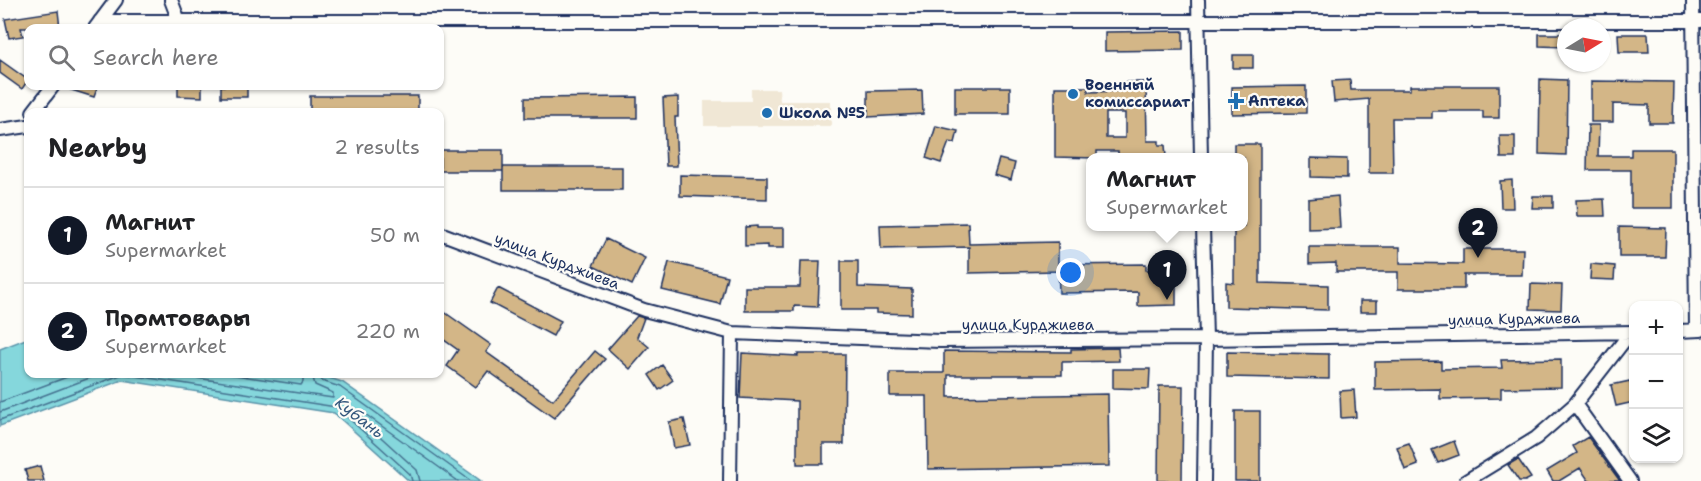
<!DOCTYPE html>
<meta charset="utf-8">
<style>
body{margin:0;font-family:"Shantell Sans",sans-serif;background:#f2f2f2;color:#202124}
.controls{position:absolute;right:18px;bottom:18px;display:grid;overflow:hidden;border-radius:12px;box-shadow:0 2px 4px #0004}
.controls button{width:54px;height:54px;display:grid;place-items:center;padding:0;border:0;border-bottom:2px solid #e0e0e0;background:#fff;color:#202124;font:30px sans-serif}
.compass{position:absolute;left:1557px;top:18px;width:54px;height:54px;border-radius:50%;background:#fff;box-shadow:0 2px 4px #0004;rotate:80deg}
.you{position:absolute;left:1071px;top:273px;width:21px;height:21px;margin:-15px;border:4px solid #fff;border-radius:50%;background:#1a73e8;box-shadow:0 0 0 9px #1a73e833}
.badge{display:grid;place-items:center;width:39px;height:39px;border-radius:50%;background:#111827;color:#fff;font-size:20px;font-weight:700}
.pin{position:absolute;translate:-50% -50px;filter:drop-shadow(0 2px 3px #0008)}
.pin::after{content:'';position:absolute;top:32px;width:21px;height:18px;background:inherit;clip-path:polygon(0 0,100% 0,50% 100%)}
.popup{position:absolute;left:1086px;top:153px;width:162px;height:78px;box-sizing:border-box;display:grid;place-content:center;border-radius:12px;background:#fff;filter:drop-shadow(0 2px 4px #0005);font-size:20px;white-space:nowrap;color:#757577}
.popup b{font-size:22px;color:#202124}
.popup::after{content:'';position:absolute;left:50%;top:100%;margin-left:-12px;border:12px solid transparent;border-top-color:#fff}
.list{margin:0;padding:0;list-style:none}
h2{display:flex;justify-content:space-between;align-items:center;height:78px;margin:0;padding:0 24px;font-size:26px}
h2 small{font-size:20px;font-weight:400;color:#757577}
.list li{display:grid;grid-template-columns:39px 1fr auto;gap:18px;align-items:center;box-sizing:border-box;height:96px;padding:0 24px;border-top:2px solid #e0e0e0}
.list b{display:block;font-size:22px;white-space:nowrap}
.list p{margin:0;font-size:20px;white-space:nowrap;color:#757577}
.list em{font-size:20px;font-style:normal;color:#757577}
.icon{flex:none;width:33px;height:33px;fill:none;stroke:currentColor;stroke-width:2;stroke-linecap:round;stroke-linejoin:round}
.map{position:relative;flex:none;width:1701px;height:481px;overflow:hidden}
.search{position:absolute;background:#fff;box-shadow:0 2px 4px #0004;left:24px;top:24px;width:420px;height:66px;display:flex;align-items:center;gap:15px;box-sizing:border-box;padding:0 21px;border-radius:12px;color:#757577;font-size:22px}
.panel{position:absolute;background:#fff;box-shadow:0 2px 4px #0004;left:24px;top:108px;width:420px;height:270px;border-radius:12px}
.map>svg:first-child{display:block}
.built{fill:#f0e7d5}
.water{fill:#85d7dc;stroke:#5b94aa;stroke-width:1.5}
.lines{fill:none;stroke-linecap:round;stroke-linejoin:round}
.shore{stroke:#457290;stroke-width:1.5}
.building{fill:#d3b687;stroke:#1b2f5e;stroke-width:1.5;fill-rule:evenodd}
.minor-casing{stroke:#1b2f5e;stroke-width:16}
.minor{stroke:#fdfcf7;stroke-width:12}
.poi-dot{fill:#1f6fb2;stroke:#fdfcf7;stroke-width:2}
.labels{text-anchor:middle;stroke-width:4.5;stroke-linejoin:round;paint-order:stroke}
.poi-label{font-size:15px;font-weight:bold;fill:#1b2f5e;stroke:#fdfcf7;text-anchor:start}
.street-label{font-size:15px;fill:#1b2f5e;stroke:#fdfcf7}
.water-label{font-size:16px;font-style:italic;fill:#36597e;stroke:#fdfcf7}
</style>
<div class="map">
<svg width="1701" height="481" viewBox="0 0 1701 481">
<rect width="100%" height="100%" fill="#fdfcf7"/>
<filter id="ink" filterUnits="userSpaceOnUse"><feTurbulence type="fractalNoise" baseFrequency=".0167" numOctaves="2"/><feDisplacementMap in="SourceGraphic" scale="12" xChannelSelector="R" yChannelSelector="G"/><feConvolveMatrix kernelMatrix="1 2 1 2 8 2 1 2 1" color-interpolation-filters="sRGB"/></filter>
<g filter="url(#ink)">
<path class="built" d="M751 89H779L780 101H831V126H704V101H751Z"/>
<path class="water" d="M28 338V374H317L342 382 481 481H409L334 413 122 380 0 426V349Z"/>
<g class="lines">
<path class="shore" d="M169 374 333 398V393L315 385 312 374
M228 374 301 385 303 382V374
M319 374 322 381 340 387 471 481
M0 402 75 374
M0 412 100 374
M0 420 123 374 336 407 410 474 412 481
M420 481 417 470 361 419V415L365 414 458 481"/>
</g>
<path class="building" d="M58 11 60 28H21L23 36 9 38 5 19Z
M1183 31V50L1105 51V32Z
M1539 34H1566V47L1539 46Z
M1618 34H1648L1649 52H1619Z
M1233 55H1253V68H1233Z
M0 60 28 80 22 89 0 73Z
M1540 79 1567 80 1566 155 1539 154Z
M1350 80 1351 90H1410V86H1499V118H1483V111H1432V118H1392L1393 173H1369V99L1334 102 1332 81Z
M1591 81 1674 82 1673 123H1649V105L1613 104V122H1591Z
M1122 82H1146L1147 141H1159V145H1165L1166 157 1118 158V151H1097V158L1055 157V87H1088V92L1123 91ZM1106 113H1125V138H1106Z
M66 86H98L94 97 65 88Z
M178 86H202V97L178 96Z
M221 86H247V97H221Z
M1306 86V113L1232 114V87Z
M955 87H1010V114H955Z
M922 90 923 114 868 117V91Z
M310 96H418V112H310Z
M637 97V118H525V98Z
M678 97V117H675L677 166H666L663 98Z
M1588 125H1599L1598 156H1631V149H1673V208H1631V170H1587Z
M936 126 958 131 955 143 949 142 941 163 926 158Z
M1500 136H1515V158H1501Z
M1234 144H1260V283L1328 285V310L1226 307V282L1234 283V226H1244V158H1234Z
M440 150H503V171H440Z
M1311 158 1347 159V178L1311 177Z
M999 159 1015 163 1011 180 994 175Z
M503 167H622V190H503Z
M680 175 767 177V199L680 196Z
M1512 180 1513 208H1501L1500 181Z
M1338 196 1340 228 1308 229V199Z
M1533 196H1553V208H1532Z
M1604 199 1605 216H1577L1576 200Z
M968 223 969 244 1058 242V271L969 273V247L881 249 880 225Z
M757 226V228H784V248H768V245L745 246V227Z
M1619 227 1666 228 1665 257H1619Z
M606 239 645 258 632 285 593 266Z
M1309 247H1400V263L1463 264V249H1523L1522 275H1464V289H1398V272H1336V263L1309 264Z
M801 261H820L818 307 794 306V311H745V287H800Z
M841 261H858V287L912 289V314L876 313V310H841Z
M669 262 727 276 720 304 662 290Z
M1146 264V270L1176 269V305L1138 306V292L1059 293 1058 265Z
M1591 264 1615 266 1614 280 1590 279Z
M1531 284 1562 285 1561 310 1530 309Z
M498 288 561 321 553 336 490 303Z
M1360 301H1377V312H1360Z
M440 309 491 345 486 352 553 400 595 351 605 359 554 418 488 371 476 387 447 366 458 350 440 337Z
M637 316 644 318 637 337 649 347 630 369 608 349Z
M1118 348 1119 361 1062 362V375H948V397L1108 394 1109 466 928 469 927 396H890V373H944V351L1071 352V349Z
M1227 352 1329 354V379L1227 377Z
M742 353 798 356V354H845L844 444H823V464H797V401L740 398Z
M1561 359V387L1501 388V398L1440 399V389L1375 390V362L1441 361V369L1502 368 1501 360Z
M662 365 673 380 659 390 649 375Z
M1113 369H1150L1149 389 1113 388Z
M1630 381 1634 402 1616 406 1611 385Z
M1159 386H1183L1182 481H1158Z
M1354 390 1356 417 1341 418 1340 391Z
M1235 411H1260V481H1235Z
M684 419 690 445 674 448 669 422Z
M1588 437 1620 481H1589L1580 468 1559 481H1553L1547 471 1577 453 1573 446Z
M1454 441 1459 455 1438 463 1432 450Z
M1409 443 1418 465 1405 470 1397 447Z
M1518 459 1531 478 1525 481H1519L1508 465Z
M40 466 44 481H28L25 470Z"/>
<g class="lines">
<defs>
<path id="minor" d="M171 0 179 21
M1198 0 1201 158
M1693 0 1696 330
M100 21H1701
M95 28 116 0
M33 112 53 86
M0 130 28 126
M1203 226 1206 339 1204 481
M440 233 644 310 732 333 940 341 1206 339 1634 332
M1678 331 1701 330
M1575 404 1630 481
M730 481 732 333
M1466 481 1536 438 1575 404 1631 332"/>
</defs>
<use href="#minor" class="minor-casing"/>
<use href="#minor" class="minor"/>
</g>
</g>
<g class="poi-dot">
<circle cx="1073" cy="94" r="6"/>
<path d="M1233 92h6v6h6v6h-6v6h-6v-6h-6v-6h6z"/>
<circle cx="767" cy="113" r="6"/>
</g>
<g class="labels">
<g class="poi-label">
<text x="1085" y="90">Военный<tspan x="1085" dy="17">комиссариат</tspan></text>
<text x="1248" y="106">Аптека</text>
<text x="779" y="118">Школа №5</text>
</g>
<g class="street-label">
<text transform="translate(557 261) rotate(21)" y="5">улица Курджиева</text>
<text transform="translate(1514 319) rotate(-1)" y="5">улица Курджиева</text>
<text x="1028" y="330">улица Курджиева</text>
</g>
<g class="water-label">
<text transform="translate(360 417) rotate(38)" y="6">Кубань</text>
</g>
</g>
</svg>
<div class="controls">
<button>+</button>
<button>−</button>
<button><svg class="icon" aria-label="layers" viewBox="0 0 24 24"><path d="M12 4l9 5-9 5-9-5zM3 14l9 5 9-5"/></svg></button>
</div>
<svg class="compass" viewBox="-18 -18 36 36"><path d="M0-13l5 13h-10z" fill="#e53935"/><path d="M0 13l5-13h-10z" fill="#757577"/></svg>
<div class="you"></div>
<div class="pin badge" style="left:1167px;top:300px">1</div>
<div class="popup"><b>Магнит</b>Supermarket</div>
<div class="pin badge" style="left:1478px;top:258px">2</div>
<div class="search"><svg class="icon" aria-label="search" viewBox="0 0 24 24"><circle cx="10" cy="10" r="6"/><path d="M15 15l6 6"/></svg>Search here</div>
<section class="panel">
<h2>Nearby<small>2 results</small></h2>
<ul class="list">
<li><span class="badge">1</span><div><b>Магнит</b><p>Supermarket</p></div><em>50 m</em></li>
<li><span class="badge">2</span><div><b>Промтовары</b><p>Supermarket</p></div><em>220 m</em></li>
</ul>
</section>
</div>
